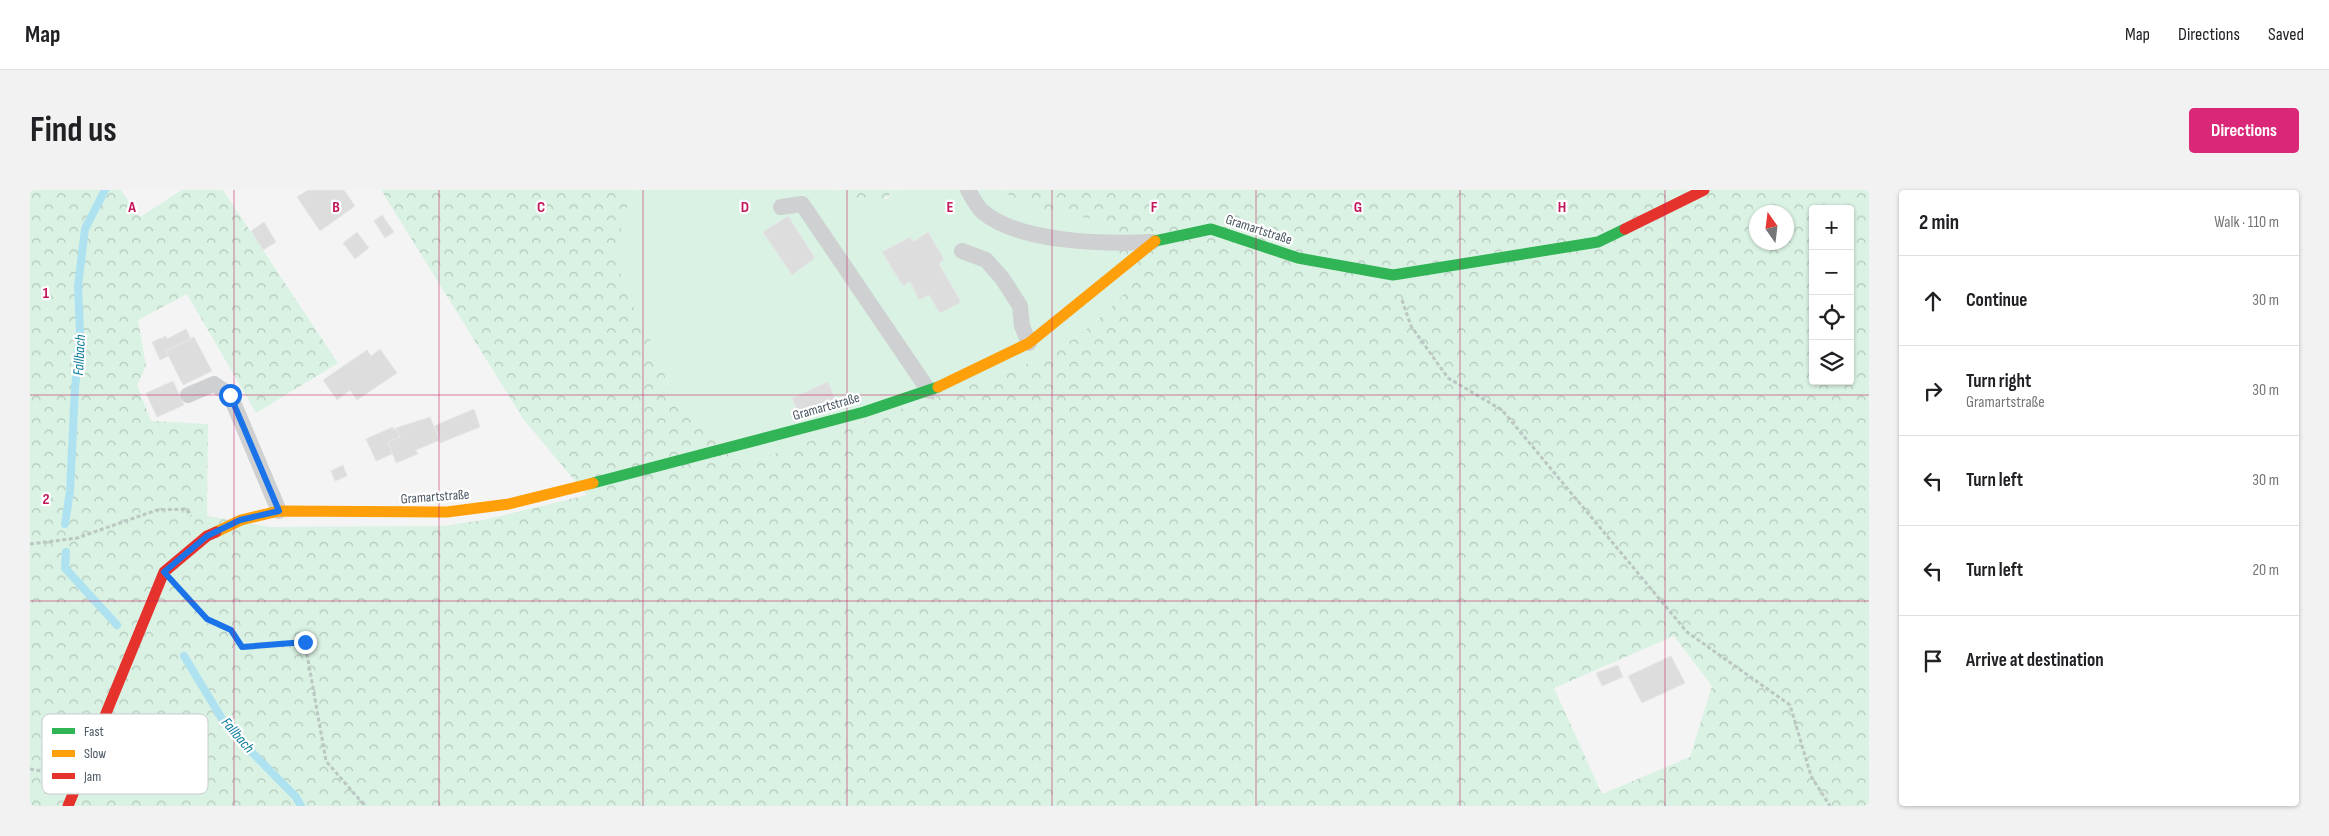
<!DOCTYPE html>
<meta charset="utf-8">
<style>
body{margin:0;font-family:"Sofia Sans Condensed",sans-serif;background:#f2f2f2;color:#202124}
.controls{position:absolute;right:15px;top:15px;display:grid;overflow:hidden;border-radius:5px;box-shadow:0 1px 4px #0004}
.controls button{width:45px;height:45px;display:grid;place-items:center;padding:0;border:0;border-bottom:1px solid #e0e0e0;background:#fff;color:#202124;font:25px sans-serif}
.compass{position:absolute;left:1719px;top:15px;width:45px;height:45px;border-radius:50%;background:#fff;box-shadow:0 1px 4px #0004;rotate:346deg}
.stop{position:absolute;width:15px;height:15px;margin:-11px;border:4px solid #1a73e8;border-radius:50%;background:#fff}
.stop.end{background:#1a73e8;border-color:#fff;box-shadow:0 1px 5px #0008}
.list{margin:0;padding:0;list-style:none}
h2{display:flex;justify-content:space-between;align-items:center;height:65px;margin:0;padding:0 20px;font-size:21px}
h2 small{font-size:16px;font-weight:400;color:#757577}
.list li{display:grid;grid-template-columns:32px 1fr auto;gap:15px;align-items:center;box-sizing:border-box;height:90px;padding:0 20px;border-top:1px solid #e0e0e0}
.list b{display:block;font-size:19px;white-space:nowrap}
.list p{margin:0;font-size:16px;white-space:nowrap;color:#757577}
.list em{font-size:16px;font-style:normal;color:#757577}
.icon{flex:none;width:28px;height:28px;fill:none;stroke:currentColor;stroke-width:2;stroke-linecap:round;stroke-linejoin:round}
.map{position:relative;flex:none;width:1839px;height:616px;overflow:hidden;border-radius:5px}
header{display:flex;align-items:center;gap:30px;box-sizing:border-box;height:70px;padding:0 25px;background:#fff;border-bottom:1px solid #e0e0e0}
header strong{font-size:24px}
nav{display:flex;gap:28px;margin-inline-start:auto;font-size:18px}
.intro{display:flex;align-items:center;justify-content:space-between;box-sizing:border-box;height:120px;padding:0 30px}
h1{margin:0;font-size:35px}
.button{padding:12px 22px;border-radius:5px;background:#db2777;color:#fff;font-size:18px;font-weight:700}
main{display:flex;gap:30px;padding:0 30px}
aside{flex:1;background:#fff;border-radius:5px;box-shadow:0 1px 4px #0004}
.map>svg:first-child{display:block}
.grass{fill:#d9f2e3}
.forest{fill:url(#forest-crowns);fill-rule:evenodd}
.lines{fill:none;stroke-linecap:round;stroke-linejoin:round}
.stream{stroke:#aee2f0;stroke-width:8}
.building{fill:#ddddde;stroke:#e5e6e7}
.path{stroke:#bcc7c4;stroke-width:3;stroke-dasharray:4 2.5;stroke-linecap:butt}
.lane{stroke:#ced0d2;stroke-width:16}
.fast{stroke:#30b455;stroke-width:11}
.slow{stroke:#ff9f0a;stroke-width:11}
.jam{stroke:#e5322d;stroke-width:11}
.route{stroke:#1a73e8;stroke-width:6}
.grid{fill:none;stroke:#c2185b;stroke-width:1;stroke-opacity:0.55}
.labels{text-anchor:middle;stroke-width:4.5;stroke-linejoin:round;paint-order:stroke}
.street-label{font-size:14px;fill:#4a5661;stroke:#fff}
.water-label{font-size:15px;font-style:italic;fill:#0c7c9b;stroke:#fff}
.key{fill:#fff;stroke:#c9ccd0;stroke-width:1}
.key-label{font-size:14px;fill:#4a5661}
.grid-label{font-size:16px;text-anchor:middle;font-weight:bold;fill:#c2185b;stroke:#fff;stroke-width:4.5;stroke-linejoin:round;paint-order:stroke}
</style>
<header>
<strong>Map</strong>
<nav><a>Map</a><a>Directions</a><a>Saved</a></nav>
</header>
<div class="intro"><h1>Find us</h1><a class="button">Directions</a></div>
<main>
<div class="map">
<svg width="1839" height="616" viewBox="0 0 1839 616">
<defs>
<pattern id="forest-crowns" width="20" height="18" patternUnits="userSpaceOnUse" patternTransform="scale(1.25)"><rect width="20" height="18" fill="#d9f2e3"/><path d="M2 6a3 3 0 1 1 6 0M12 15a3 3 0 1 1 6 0" fill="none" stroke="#b2c7bb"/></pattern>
</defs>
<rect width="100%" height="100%" fill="#f4f4f4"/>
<path class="grass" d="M606 0H806L810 5 857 9 867 0H973C997 24 1044 25 1076 31L1102 94C1078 123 1049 147 1017 167L716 274 646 213 613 133 596 104 588 72 591 39 600 8Z"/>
<path class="forest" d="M0 0H91L110 27 152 0H193L308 173 226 223 157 104 108 130 116 176 107 195 121 231 178 234 177 326 240 337 412 336 454 330 557 305 494 230 351 0H606L600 8 591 39 588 72 596 104 613 133 646 213 716 274 1017 167C1049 147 1079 123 1102 94L1076 31C1044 25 997 24 973 0H1839V616H0ZM1783 19H1820V191H1783ZM1726 22H1756V52H1726ZM1644 446 1682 496 1660 567 1572 604 1524 498Z
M806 0H867C851 14 821 18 806 0Z"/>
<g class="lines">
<path class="stream" d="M35 334 40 301 45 199 50 142 48 96 55 39 75 0
M36 362 35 378 87 435
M154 466 197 537 266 607 271 616"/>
</g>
<path class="building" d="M278 0H314L325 16 290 41 267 7Z
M352 25 364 42 355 48 344 31Z
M758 26 785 68 762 85 733 42Z
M234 32 246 52 233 60 221 41Z
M327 42 339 58 325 69 313 53Z
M898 42 914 69 909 74 931 112 910 123 899 105 889 110 880 91 873 96 852 62 880 47 883 52Z
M156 139 161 149 136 161 139 166 130 170 122 152 136 146 137 149Z
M164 147 182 181 153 195 136 161Z
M350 159 367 183 327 210 320 200 307 210 293 190 337 160 341 166Z
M143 191 154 215 127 227 116 203Z
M798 192 805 209 769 225 762 208Z
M444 219 450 237 410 253 404 236Z
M400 227 410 250 386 260 388 264 366 273 358 252 370 247 366 238Z
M363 237 364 240 366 238 370 247 358 252 362 264 346 271 336 249Z
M313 275 317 286 305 291 301 281Z
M1641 466 1655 493 1612 513 1598 486Z
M1588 475 1593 487 1572 496 1566 483Z"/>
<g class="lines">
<path class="path" d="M1372 110 1381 136 1418 188 1472 220 1657 442 1760 515 1781 586 1800 616
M0 354 47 348 127 320 156 319 161 326
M153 403 177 429 201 440 212 457 275 453 296 571 335 616
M0 579 24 583"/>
<path class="lane" d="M938 0C942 7 947 17 953 22 990 53 1075 54 1122 52
M751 17 772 14 899 201
M932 61 956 70 972 88 990 116 992 136 999 153
M158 205 184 194 200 205 249 321"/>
<path class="fast" d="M1125 51 1181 39 1268 68 1363 85 1568 52 1595 39
M563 293 834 222 908 197"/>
<path class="slow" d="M908 197 999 153 1125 51
M186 342 211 330 249 321 417 322 479 314 563 293"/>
<path class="jam" d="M1595 39 1674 0
M38 616 134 382 177 346 186 342"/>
</g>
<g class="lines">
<path class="route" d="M200 205 249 321 210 330 177 346 134 382 177 429 201 440 212 457 275 452"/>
</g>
<path class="grid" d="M204 0V616M409 0V616M613 0V616M817 0V616M1022 0V616M1226 0V616M1430 0V616M1635 0V616M0 205H1839M0 411H1839"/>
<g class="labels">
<g class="street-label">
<text transform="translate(1229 39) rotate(18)" y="5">Gramartstraße</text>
<text transform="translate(796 216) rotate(-16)" y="5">Gramartstraße</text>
<text transform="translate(405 306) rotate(-4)" y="5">Gramartstraße</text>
</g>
<g class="water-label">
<text transform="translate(49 165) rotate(-87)" y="5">Fallbach</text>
<text transform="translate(208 545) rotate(49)" y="5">Fallbach</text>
</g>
</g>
<rect x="12" y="524" width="166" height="80" rx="8" class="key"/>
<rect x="22" y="538" width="23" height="6" fill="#30b455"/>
<rect x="22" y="560" width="23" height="7" fill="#ff9f0a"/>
<rect x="22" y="583" width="23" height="6" fill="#e5322d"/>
<g class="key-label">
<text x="54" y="546">Fast</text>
<text x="54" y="568">Slow</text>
<text x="54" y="591">Jam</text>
</g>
<g class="grid-label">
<text x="102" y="22">A</text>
<text x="306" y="22">B</text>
<text x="511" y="22">C</text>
<text x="715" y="22">D</text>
<text x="920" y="22">E</text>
<text x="1124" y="22">F</text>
<text x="1328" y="22">G</text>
<text x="1532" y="22">H</text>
<text x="16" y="108">1</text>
<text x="16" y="314">2</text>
</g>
</svg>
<div class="controls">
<button>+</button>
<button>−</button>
<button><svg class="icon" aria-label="locate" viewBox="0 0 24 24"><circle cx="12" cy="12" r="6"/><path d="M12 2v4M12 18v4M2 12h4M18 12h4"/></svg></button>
<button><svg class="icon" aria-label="layers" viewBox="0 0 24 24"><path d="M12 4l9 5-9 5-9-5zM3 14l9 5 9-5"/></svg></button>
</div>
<svg class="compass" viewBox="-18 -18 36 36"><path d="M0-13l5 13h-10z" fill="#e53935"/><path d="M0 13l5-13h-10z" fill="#757577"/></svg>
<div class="stop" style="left:200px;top:205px"></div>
<div class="stop end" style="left:275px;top:452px"></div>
</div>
<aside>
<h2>2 min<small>Walk · 110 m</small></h2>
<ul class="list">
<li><svg class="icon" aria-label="ahead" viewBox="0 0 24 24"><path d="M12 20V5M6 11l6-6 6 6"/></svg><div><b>Continue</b></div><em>30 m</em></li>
<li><svg class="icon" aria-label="right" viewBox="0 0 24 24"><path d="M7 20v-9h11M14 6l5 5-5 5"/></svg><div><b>Turn right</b><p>Gramartstraße</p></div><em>30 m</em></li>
<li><svg class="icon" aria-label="left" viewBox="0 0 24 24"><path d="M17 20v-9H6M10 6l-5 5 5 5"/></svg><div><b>Turn left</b></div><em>30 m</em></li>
<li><svg class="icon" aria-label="left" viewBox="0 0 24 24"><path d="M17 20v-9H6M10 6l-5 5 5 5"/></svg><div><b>Turn left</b></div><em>20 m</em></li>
<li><svg class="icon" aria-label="arrive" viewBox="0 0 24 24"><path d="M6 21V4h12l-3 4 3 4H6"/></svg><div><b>Arrive at destination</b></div></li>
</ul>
</aside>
</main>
